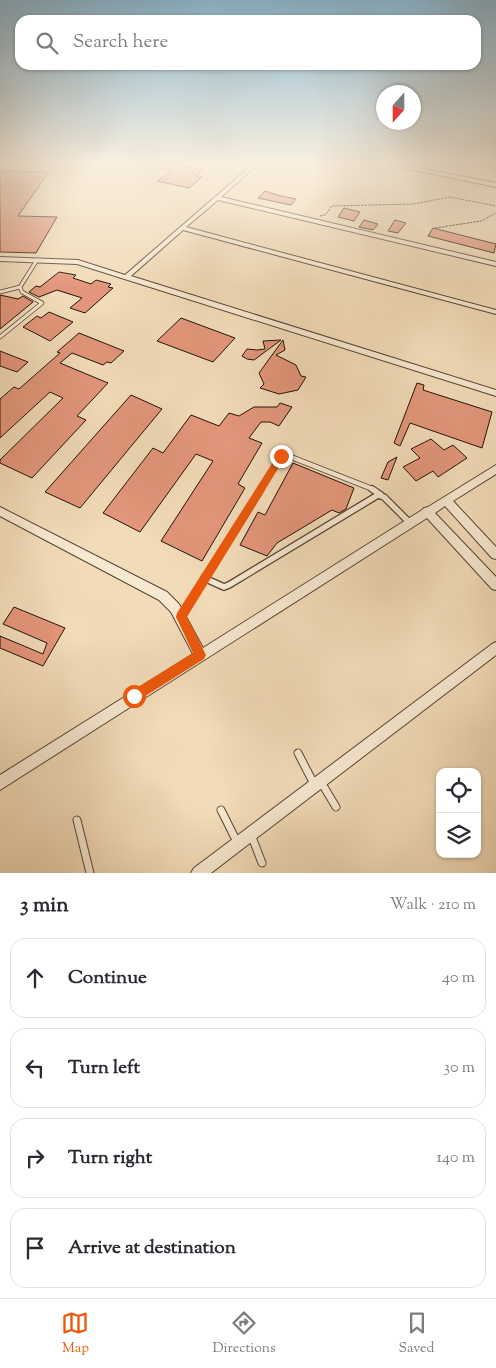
<!DOCTYPE html>
<meta charset="utf-8">
<style>
body{margin:0;font-family:"Sorts Mill Goudy",serif;background:#f2f2f3;color:#2b2b33}
.controls{position:absolute;right:15px;bottom:15px;display:grid;overflow:hidden;border-radius:10px;box-shadow:0 1px 4px #0004}
.controls button{width:45px;height:45px;display:grid;place-items:center;padding:0;border:0;border-bottom:1px solid #e1e1e2;background:#fff;color:#2b2b33;font:25px sans-serif}
.compass{position:absolute;left:376px;top:85px;width:45px;height:45px;border-radius:50%;background:#fff;box-shadow:0 1px 4px #0004;rotate:201deg}
.stop{position:absolute;width:15px;height:15px;margin:-11px;border:4px solid #ea580c;border-radius:50%;background:#fff}
.stop.end{background:#ea580c;border-color:#fff;box-shadow:0 1px 5px #0008}
.list{margin:0;padding:0;list-style:none}
h2{display:flex;justify-content:space-between;align-items:center;height:65px;margin:0;padding:0 20px;font-size:21px}
h2 small{font-size:16px;font-weight:400;color:#7c7c81}
.list li{display:grid;grid-template-columns:32px 1fr auto;gap:15px;align-items:center;box-sizing:border-box;height:80px;margin:0 10px 10px;padding:0 10px;border:1px solid #e1e1e2;border-radius:15px}
.list b{display:block;font-size:19px;white-space:nowrap}
.list em{font-size:16px;font-style:normal;color:#7c7c81}
.icon{flex:none;width:28px;height:28px;fill:none;stroke:currentColor;stroke-width:2;stroke-linecap:round;stroke-linejoin:round}
.map{position:relative;flex:none;width:496px;height:873px;overflow:hidden}
.search{position:absolute;background:#fff;box-shadow:0 1px 4px #0004;left:15px;right:15px;top:15px;height:55px;display:flex;align-items:center;gap:12px;box-sizing:border-box;padding:0 18px;border-radius:15px;color:#7c7c81;font-size:19px}
.sheet{height:425px;background:#fff}
nav{display:flex;justify-content:space-around;align-items:center;box-sizing:border-box;height:70px;border-top:1px solid #e1e1e2;background:#fff;font-size:14px;color:#7c7c81}
nav a{display:grid;justify-items:center;gap:2px}
nav .on{color:#ea580c}
.map>svg:first-child{display:block}
.building{fill:#e3967b;stroke:#231207}
.lines{fill:none;stroke-linecap:round;stroke-linejoin:round}
.service-far4-casing{stroke:#574433;stroke-width:4}
.service-far3-casing{stroke:#574433;stroke-width:4.5}
.service-far2-casing{stroke:#574433;stroke-width:6}
.service-far1-casing{stroke:#574433;stroke-width:8}
.service-casing{stroke:#574433;stroke-width:9}
.minor-casing{stroke:#574433;stroke-width:2}
.secondary-casing{stroke:#231207;stroke-width:2}
.path{stroke:#231207;stroke-width:1;stroke-dasharray:2.5 1;stroke-linecap:butt}
.service-far4{stroke:#f7e8d1;stroke-width:2.5}
.service-far3{stroke:#f7e8d1;stroke-width:3}
.service-far2{stroke:#f7e8d1;stroke-width:4.5}
.service-far1{stroke:#f7e8d1;stroke-width:5.5}
.service{stroke:#f7e8d1;stroke-width:7}
.minor{fill:#f7e8d1;fill-rule:evenodd}
.secondary{fill:#f7e8d1;fill-rule:evenodd}
.route{fill:#ea580c}
</style>
<div class="map">
<svg width="496" height="873" viewBox="0 0 496 873">
<rect width="100%" height="100%" fill="#f2dbb8"/>
<filter id="stains"><feTurbulence type="fractalNoise" baseFrequency=".004" numOctaves="4"/><feColorMatrix values="0 0 0 0 .2 0 0 0 0 .09 0 0 0 0 .02 0 0 0 .5 -.17"/></filter>
<radialGradient id="worn" r=".72"><stop offset=".6" stop-color="#630" stop-opacity="0"/><stop offset="1" stop-color="#630" stop-opacity=".3"/></radialGradient>
<path class="building" d="M158 165H180L204 170 196 176 202 177 189 188 157 181 171 171 158 168Z
M0 171 49 172 18 216 57 217 36 253 0 252Z
M265 191 277 195 296 199 291 205 258 198Z
M344 208 360 212 354 221 338 217Z
M364 220 378 224 373 230 359 227Z
M395 220 406 223 398 233 388 231Z
M433 228 496 244 494 253 428 236Z
M59 272 76 275 73 278 91 284 96 280 111 284 108 287 113 288 85 313 70 308 82 298 57 290 39 297 29 292 36 286 40 287Z
M0 295 18 299 23 296 33 302 0 329Z
M49 312 73 322 50 341 23 327 37 316 41 318Z
M181 318 235 338 213 362 157 341Z
M79 333 124 351 111 363 107 362 103 365 72 353 60 363 108 383 77 416 86 420 32 478 0 463V460L63 398 50 392 0 438V399L14 387 19 389 60 353 57 352Z
M281 340 254 360 247 359 242 356 247 349 257 350 265 349 263 341Z
M283 340 285 350 276 355 296 365 301 376 306 377 298 390 279 394 260 388 264 384 259 373Z
M0 351 28 362 17 372 0 366Z
M417 383 424 385 423 390 492 412 482 448 410 423 400 446 394 443Z
M131 395 162 409 80 508 45 492Z
M280 403 292 407 279 426 270 422H261L249 438 262 443 238 484 245 488 202 561 161 541 213 461 196 454 140 532 103 513 153 448 163 453 191 415 219 426 229 413 239 416 254 407H277Z
M431 439 444 450 453 445 467 458 438 477 433 471 416 481 403 467 420 458 411 449Z
M397 457 388 480 381 478 388 462Z
M293 463 354 488 346 509 339 513 332 510 277 543 267 556 240 545 258 512 265 515Z
M14 607 65 628 43 666 0 648V636L43 654 47 643 3 624Z"/>
<g class="lines">
<defs>
<path id="service-far4" d="M40 170 44 165"/>
<path id="service-far3" d="M0 292 20 287 37 260
M0 337 42 303 22 292 20 287"/>
<path id="service-far2" d="M260 490 281 456 286 455 375 490"/>
<path id="service-far1" d="M372 489 381 495
M204 578 224 587 229 585 378 495 384 497 409 522
M182 616 261 489"/>
<path id="service" d="M298 753 314 784
M321 782 336 807
M221 810 237 842
M77 820 90 873
M252 837 262 863"/>
<path id="minor" d="M252 165H257L221 197 496 262V266L218 200 186 227 496 310V314L183 230 131 276 496 390V396L77 264 0 261V257L78 260 125 275Z
M478 165 496 167V169Z
M496 465V474L453 501 496 547V559L492 558 445 506 435 513 496 577V590L492 589 427 518 0 790V775L193 654 171 612 159 600 0 516V507L167 592 179 604 203 648 422 510 424 508 428 507Z
M496 642V655L211 873H191L194 868 492 644Z"/>
<path id="secondary" d="M390 165H403L496 183V187Z"/>
</defs>
<use href="#service-far4" class="service-far4-casing"/>
<use href="#service-far3" class="service-far3-casing"/>
<use href="#service-far2" class="service-far2-casing"/>
<use href="#service-far1" class="service-far1-casing"/>
<use href="#service" class="service-casing"/>
<use href="#minor" class="minor-casing"/>
<use href="#secondary" class="secondary-casing"/>
<path class="path" d="M320 216 325 215 332 206 413 204 450 197 496 206
M435 228 481 221 496 213"/>
<use href="#service-far4" class="service-far4"/>
<use href="#service-far3" class="service-far3"/>
<use href="#service-far2" class="service-far2"/>
<use href="#service-far1" class="service-far1"/>
<use href="#service" class="service"/>
<use href="#minor" class="minor"/>
<use href="#secondary" class="secondary"/>
</g>
<linearGradient id="sky" x2="0" y2="1"><stop stop-color="#89b7d2"/><stop offset="0.57" stop-color="#f9efdf"/><stop offset="1" stop-color="#f9efdf" stop-opacity="0"/></linearGradient>
<rect width="496" height="287" fill="url(#sky)"/>
<path class="route" d="M281 453 284 454V459L187 617 206 655 204 659 139 700H130V692L193 653 176 617 177 613 278 454Z"/>
<rect width="100%" height="100%" filter="url(#stains)"/>
<rect width="100%" height="100%" fill="url(#worn)"/>
</svg>
<div class="controls">
<button><svg class="icon" aria-label="locate" viewBox="0 0 24 24"><circle cx="12" cy="12" r="6"/><path d="M12 2v4M12 18v4M2 12h4M18 12h4"/></svg></button>
<button><svg class="icon" aria-label="layers" viewBox="0 0 24 24"><path d="M12 4l9 5-9 5-9-5zM3 14l9 5 9-5"/></svg></button>
</div>
<svg class="compass" viewBox="-18 -18 36 36"><path d="M0-13l5 13h-10z" fill="#e53935"/><path d="M0 13l5-13h-10z" fill="#7c7c81"/></svg>
<div class="stop" style="left:134px;top:696px"></div>
<div class="stop end" style="left:281px;top:456px"></div>
<div class="search"><svg class="icon" aria-label="search" viewBox="0 0 24 24"><circle cx="10" cy="10" r="6"/><path d="M15 15l6 6"/></svg>Search here</div>
</div>
<section class="sheet">
<h2>3 min<small>Walk · 210 m</small></h2>
<ul class="list">
<li><svg class="icon" aria-label="ahead" viewBox="0 0 24 24"><path d="M12 20V5M6 11l6-6 6 6"/></svg><div><b>Continue</b></div><em>40 m</em></li>
<li><svg class="icon" aria-label="left" viewBox="0 0 24 24"><path d="M17 20v-9H6M10 6l-5 5 5 5"/></svg><div><b>Turn left</b></div><em>30 m</em></li>
<li><svg class="icon" aria-label="right" viewBox="0 0 24 24"><path d="M7 20v-9h11M14 6l5 5-5 5"/></svg><div><b>Turn right</b></div><em>140 m</em></li>
<li><svg class="icon" aria-label="arrive" viewBox="0 0 24 24"><path d="M6 21V4h12l-3 4 3 4H6"/></svg><div><b>Arrive at destination</b></div></li>
</ul>
</section>
<nav>
<a class="on"><svg class="icon" aria-label="map" viewBox="0 0 24 24"><path d="M3 6l6-2 6 2 6-2v14l-6 2-6-2-6 2zM9 4v14M15 6v14"/></svg>Map</a>
<a><svg class="icon" aria-label="directions" viewBox="0 0 24 24"><path d="M12 3l9 9-9 9-9-9zM9 14v-3h6M13 9l2 2-2 2"/></svg>Directions</a>
<a><svg class="icon" aria-label="saved" viewBox="0 0 24 24"><path d="M7 4h10v16l-5-4-5 4z"/></svg>Saved</a>
</nav>
